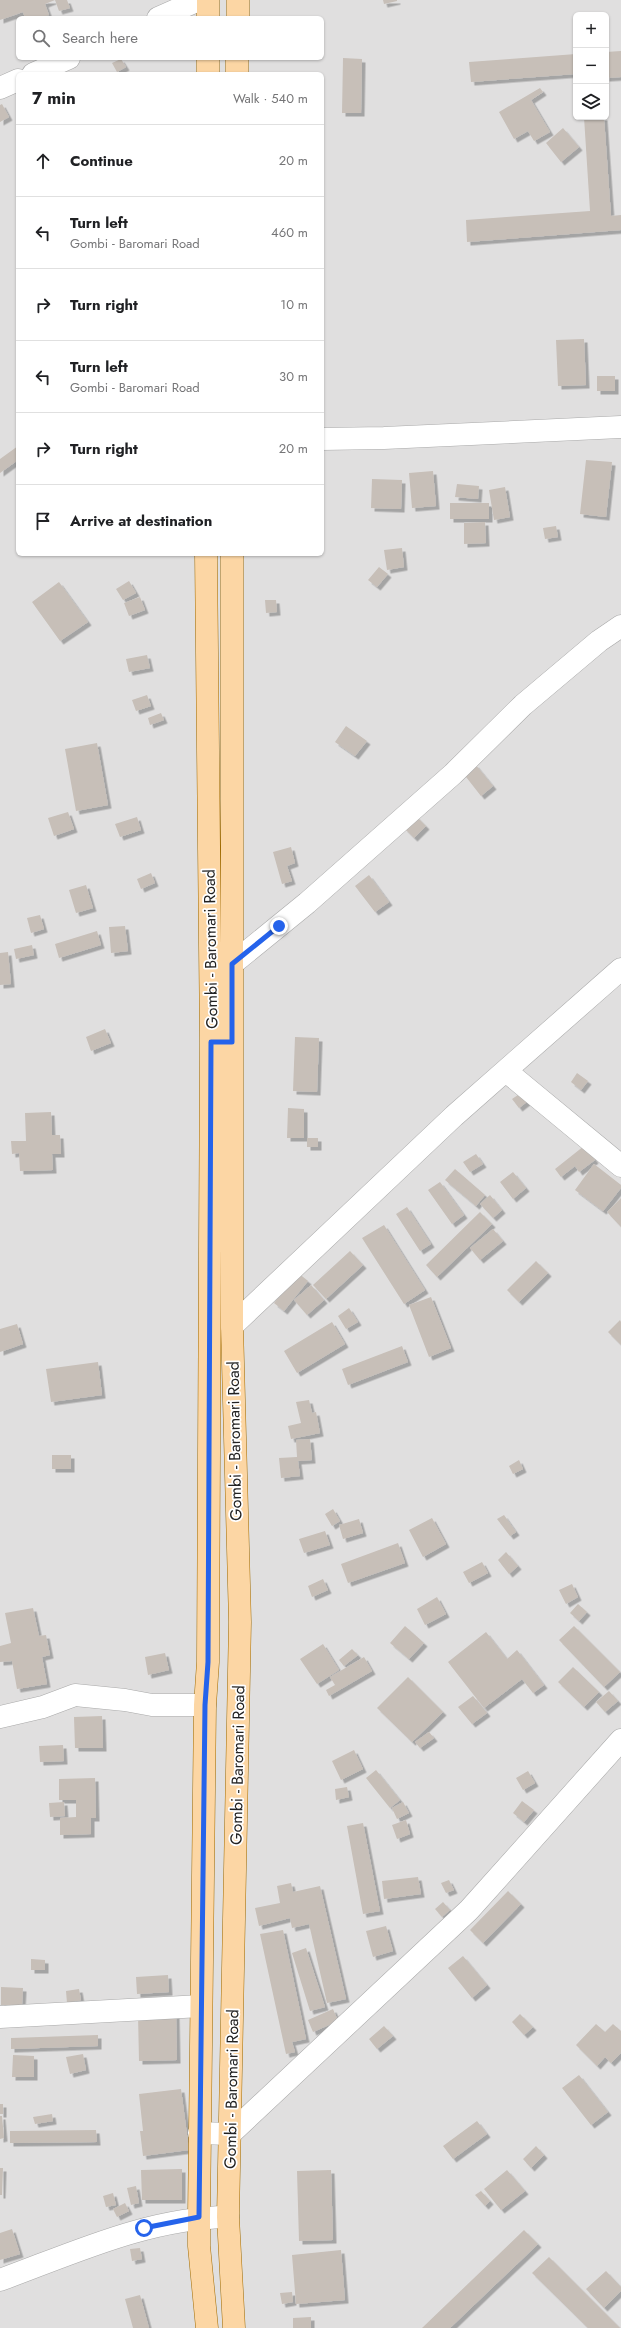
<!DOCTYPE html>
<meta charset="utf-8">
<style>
body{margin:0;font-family:Jost,sans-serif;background:#f6f6f6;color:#202124}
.controls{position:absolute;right:12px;top:12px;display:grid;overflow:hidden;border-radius:6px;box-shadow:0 1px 3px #0004}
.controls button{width:36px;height:36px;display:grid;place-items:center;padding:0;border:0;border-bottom:1px solid #e0e0e0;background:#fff;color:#202124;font:20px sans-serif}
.stop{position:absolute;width:12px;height:12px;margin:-9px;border:3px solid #2563eb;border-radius:50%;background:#fff}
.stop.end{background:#2563eb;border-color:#fff;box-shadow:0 1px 4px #0008}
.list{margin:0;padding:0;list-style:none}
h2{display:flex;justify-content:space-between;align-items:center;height:52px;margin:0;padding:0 16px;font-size:17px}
h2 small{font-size:13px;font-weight:400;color:#757577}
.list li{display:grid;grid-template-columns:26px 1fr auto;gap:12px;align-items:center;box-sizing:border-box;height:72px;padding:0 16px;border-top:1px solid #e0e0e0}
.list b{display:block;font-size:15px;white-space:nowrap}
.list p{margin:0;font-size:13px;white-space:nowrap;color:#757577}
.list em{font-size:13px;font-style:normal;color:#757577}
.icon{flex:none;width:22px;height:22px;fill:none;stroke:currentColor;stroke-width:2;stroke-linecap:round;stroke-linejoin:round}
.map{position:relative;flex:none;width:621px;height:2328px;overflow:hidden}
.search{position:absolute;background:#fff;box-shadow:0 1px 3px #0004;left:16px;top:16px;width:308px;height:44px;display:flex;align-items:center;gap:10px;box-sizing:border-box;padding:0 14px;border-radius:6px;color:#757577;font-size:15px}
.panel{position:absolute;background:#fff;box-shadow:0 1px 3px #0004;left:16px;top:72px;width:308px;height:484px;border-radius:6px}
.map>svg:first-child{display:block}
.residential{fill:#e0dfdf;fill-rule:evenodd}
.building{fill:#c7bfb8;filter:url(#shadow)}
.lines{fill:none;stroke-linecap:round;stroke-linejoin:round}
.minor-casing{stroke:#a9a9a9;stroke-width:23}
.major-casing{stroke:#a06b00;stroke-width:23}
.minor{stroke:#fff;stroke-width:22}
.major{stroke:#fcd6a4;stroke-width:22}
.route{stroke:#2563eb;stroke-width:5}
.labels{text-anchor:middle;stroke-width:3.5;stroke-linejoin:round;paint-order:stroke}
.street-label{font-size:16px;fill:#222;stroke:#fff}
</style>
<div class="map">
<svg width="621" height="2328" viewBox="0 0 621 2328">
<defs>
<filter id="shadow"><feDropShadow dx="3.5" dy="3.5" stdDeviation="0" flood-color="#0004"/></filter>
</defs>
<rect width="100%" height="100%" fill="#f2efe9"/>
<path class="residential" d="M0 0H621V2328H0ZM576 15H606V117H576ZM18 18H322V58H18ZM18 74H322V554H18Z"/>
<path class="building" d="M0 0H55L45 4 49 15 40 18H25L23 12 0 20Z
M55 0H67L70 8 59 11Z
M383 0H397V1L384 4Z
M621 51V77L606 78V52Z
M576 54V74L471 82 469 62Z
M343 58 362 59 361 113H342Z
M121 59 126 67 117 72 112 63Z
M540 88 543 92 531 100 550 132 534 141 528 131 514 139 499 112Z
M2 104 9 117 0 122V105Z
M584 117H604L611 216 621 215V230L467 242 466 220 590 211Z
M563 128 579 147 561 162 546 143Z
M584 339 586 385 558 386 556 340Z
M597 376H615V391H597Z
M18 446V460L0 473V459Z
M586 460 612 462 606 517 580 514Z
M433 471 436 506 412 508 409 473Z
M372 479 402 480 401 509 371 508Z
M457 484 479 486 478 499 455 497Z
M505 487 510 517 494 520 489 490Z
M450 503H489V519H450Z
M485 522 486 543 464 544V523Z
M556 526 558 537 545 539 543 528Z
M402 548 404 567 387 570 384 550Z
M379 567 388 574 377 587 368 580Z
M129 581 136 593 123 600 116 589Z
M59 582 88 622 60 641 32 602Z
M140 597 145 610 129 616 124 603Z
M265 600H276L277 612 266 613Z
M147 655 150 668 129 672 126 659Z
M147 695 151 706 136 711 132 700Z
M161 713 164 720 150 725 148 718Z
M346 726 367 741 355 756 335 742Z
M97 743 108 805 76 811 65 749Z
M475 764 493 786 481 796 463 773Z
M68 812 74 829 54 836 48 818Z
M416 816 426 826 414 838 404 828Z
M137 817 141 830 120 837 115 824Z
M291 847 295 863 287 866 292 881 282 884 273 852Z
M151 873 155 883 141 889 137 879Z
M369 875 389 902 375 912 355 886Z
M86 885 93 908 76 913 69 890Z
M40 915 44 929 31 933 27 918Z
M125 926 128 951 111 953 109 927Z
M97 931 101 945 59 958 55 944Z
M32 945 34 955 16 959 14 949Z
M8 952 11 984 0 985V953Z
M105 1029 111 1043 91 1051 86 1037Z
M295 1037 319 1038 317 1092 293 1091Z
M577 1073 588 1081 581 1090 571 1082Z
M521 1093 528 1101 519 1108 512 1099Z
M288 1108 304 1109V1138H287Z
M51 1112 52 1135H60L61 1154H52L53 1170 20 1171 19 1153 12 1154 11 1141H26L25 1113Z
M307 1138H318V1147H307Z
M584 1146 595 1160 579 1172 575 1166 561 1177 555 1169Z
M476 1154 483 1164 470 1172 463 1162Z
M594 1164 621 1185V1188L603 1211 575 1190Z
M455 1169 485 1195 476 1206 445 1180Z
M513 1172 526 1188 513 1199 500 1182Z
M440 1182 464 1215 452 1224 428 1190Z
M490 1195 502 1210 493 1218 480 1204Z
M621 1198V1227L607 1212Z
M407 1207 431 1244 420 1251 396 1214Z
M480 1212 492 1224 437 1277 426 1265Z
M384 1225 425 1290 404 1304 362 1238Z
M493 1229 503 1241 480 1260 470 1248Z
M350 1251 363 1265 326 1299 313 1285Z
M536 1261 548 1273 519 1302 507 1290Z
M298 1273 308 1281 284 1311 274 1303Z
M311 1285 324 1300 307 1315 294 1300Z
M431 1297 451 1348 429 1357 409 1305Z
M349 1308 358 1322 346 1329 338 1316Z
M620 1320 621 1322V1345L608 1332Z
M332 1322 345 1344 297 1373 284 1351Z
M17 1324 23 1344 0 1352V1329Z
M402 1346 408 1362 348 1385 342 1369Z
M98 1362 102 1395 51 1402 46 1369Z
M309 1400 312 1413 316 1412 320 1433 291 1439 288 1426 301 1423 296 1402Z
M310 1439 312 1460 298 1461 300 1476 281 1478 279 1458 297 1457 296 1440Z
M52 1455H71V1469H52Z
M519 1460 523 1469 513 1474 509 1466Z
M333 1509 340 1521 332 1526 325 1514Z
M504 1515 516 1532 510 1536 497 1519Z
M432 1518 446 1544 423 1557 409 1530Z
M359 1519 363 1533 343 1539 339 1525Z
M325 1531 330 1545 304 1553 299 1539Z
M398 1543 405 1563 348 1583 341 1564Z
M506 1552 518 1566 509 1574 498 1560Z
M482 1562 488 1573 469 1583 463 1572Z
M323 1579 328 1590 312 1597 308 1586Z
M572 1584 578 1597 566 1604 559 1590Z
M437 1597 446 1614 425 1625 417 1609Z
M578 1604 587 1612 579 1621 570 1613Z
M33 1608 39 1636 46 1635 50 1655 42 1657 47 1684 17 1689 12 1661 0 1662V1646L11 1643 5 1613Z
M405 1626 424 1643 409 1659 390 1643Z
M574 1626 620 1672 604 1687 559 1640Z
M486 1632 507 1659 517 1650 544 1685 533 1693 522 1679 484 1708 448 1662Z
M323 1644 339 1670 317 1684 300 1659Z
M352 1649 358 1655 344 1666 339 1660Z
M165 1653 169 1670 148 1675 145 1657Z
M364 1657 372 1671 329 1696 326 1690 335 1685 330 1677Z
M573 1667 599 1692 584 1707 558 1682Z
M408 1677 443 1712 412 1742 377 1708Z
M609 1691 618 1701 605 1712 596 1702Z
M473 1696 487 1713 472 1724 458 1707Z
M102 1716 103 1748H75L74 1717Z
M429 1732 434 1738 420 1748 415 1742Z
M63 1745 64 1761 40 1762 39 1746Z
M354 1750 363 1769 341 1780 332 1761Z
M376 1770 400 1800 390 1808 366 1778Z
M528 1771 535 1783 523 1790 516 1778Z
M95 1778 96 1818H91V1834L60 1835V1818L76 1817V1800H59V1779Z
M347 1787 349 1797 336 1800 335 1789Z
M522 1801 534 1810 524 1822 513 1813Z
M64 1802 65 1816 50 1817 49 1803Z
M403 1802 409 1813 397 1819 392 1808Z
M406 1820 410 1834 397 1839 392 1825Z
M363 1823 380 1911 363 1914 347 1826Z
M418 1877 421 1894 384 1899 382 1881Z
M449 1880 454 1890 446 1893 441 1883Z
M291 1883 293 1892 320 1886 346 1999 327 2003 309 1924 292 1928 290 1918 259 1926 255 1908 280 1903 277 1886Z
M508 1891 521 1904 483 1943 470 1930Z
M443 1902 450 1910 442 1917 435 1909Z
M386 1926 393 1951 373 1957 366 1931Z
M283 1930 306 2039 292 2042 295 2052 286 2054 260 1934Z
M306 1948 325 2007 310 2011 292 1953Z
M463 1956 487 1985 472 1998 448 1968Z
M31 1959 45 1960V1970H31Z
M168 1975 169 1992 137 1994 136 1977Z
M1 1987 23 1988 22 2005H1Z
M79 1989 81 2000 67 2003 66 1991Z
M333 2009 338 2021 313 2032 308 2020Z
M176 2013 177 2060 139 2061 138 2014Z
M520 2014 533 2027 524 2035 512 2022Z
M596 2024 605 2032 613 2024 621 2031V2053L611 2063 605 2057 597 2066 576 2045Z
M384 2026 393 2036 377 2049 369 2039Z
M98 2035V2046L11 2049V2038Z
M83 2054 86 2070 70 2074 66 2057Z
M13 2055 34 2056V2077H12Z
M579 2075 608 2112 591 2125 562 2088Z
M181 2089 189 2150 143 2156 140 2131H143L139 2094Z
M0 2104H3V2114H0Z
M52 2114 53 2121 35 2124 33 2117Z
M0 2116H2L4 2138 0 2139Z
M477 2121 487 2134 453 2159 443 2146Z
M96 2130 97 2142 10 2143V2131Z
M536 2146 544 2155 531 2168 523 2159Z
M0 2168H3L2 2195H0Z
M182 2169V2200H142L141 2170Z
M331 2170 333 2240 299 2241 297 2171Z
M507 2170 525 2191 501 2210 484 2189Z
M136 2186 139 2203 131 2205 127 2188Z
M481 2191 490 2201 485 2206 475 2195Z
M113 2193 116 2205 106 2207 103 2196Z
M125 2203 129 2211 117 2217 113 2209Z
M12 2229 20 2254 0 2260V2233Z
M524 2230 538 2244 450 2328H422Z
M140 2248 142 2259 132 2261 130 2249Z
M341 2250 345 2300 296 2304 292 2255Z
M549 2257 620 2328H588L532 2273Z
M606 2271 621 2287V2291L604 2308 586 2289Z
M292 2292 293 2302 282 2304 280 2293Z
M140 2295 149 2328H133L125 2299Z
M311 2317V2328H293V2318Z"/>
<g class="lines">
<defs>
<path id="minor" d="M158 18 199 0
M33 74 69 58
M0 88 18 80
M322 439 384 438 621 427
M232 964 307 903 453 774 523 705 599 641 621 626
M506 1071 621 1166
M232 1326 454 1116 621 969
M0 1717 43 1707 75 1695 125 1700 152 1705H205
M0 2017 201 2006
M199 2133 230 2134 469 1910 621 1740
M0 2280C74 2253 148 2218 228 2217"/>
<path id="major" d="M208 18V0
M238 18V0
M208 74V58
M237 74V58
M206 554 211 1042 208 1662 205 1705 199 2217V2246L207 2328
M232 554V1326L240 1622 228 2217 234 2328"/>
</defs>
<use href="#minor" class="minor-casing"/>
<use href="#major" class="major-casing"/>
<use href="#minor" class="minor"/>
<use href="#major" class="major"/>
</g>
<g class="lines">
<path class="route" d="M144 2228 199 2217 205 1705 208 1662 211 1042H232V964L279 926"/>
</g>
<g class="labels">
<g class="street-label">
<text transform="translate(210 949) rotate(-91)" y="6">Gombi - Baromari Road</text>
<text transform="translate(234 1441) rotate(-91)" y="6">Gombi - Baromari Road</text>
<text transform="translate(237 1765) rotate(-89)" y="6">Gombi - Baromari Road</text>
<text transform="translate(231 2089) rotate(-89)" y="6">Gombi - Baromari Road</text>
</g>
</g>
</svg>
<div class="controls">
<button>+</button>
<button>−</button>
<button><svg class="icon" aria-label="layers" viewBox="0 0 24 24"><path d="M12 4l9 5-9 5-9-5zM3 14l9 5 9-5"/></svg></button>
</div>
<div class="stop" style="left:144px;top:2228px"></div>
<div class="stop end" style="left:279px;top:926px"></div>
<div class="search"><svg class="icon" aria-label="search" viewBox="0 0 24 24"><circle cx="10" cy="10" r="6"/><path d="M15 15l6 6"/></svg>Search here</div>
<section class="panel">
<h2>7 min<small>Walk · 540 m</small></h2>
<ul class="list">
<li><svg class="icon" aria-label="ahead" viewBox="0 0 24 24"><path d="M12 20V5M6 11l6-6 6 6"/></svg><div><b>Continue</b></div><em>20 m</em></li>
<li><svg class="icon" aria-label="left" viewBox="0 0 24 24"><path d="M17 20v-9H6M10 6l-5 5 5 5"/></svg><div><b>Turn left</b><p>Gombi - Baromari Road</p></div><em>460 m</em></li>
<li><svg class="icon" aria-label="right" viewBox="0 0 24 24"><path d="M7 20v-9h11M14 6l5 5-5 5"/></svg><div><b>Turn right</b></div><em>10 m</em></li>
<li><svg class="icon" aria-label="left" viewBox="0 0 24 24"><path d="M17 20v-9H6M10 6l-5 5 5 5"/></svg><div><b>Turn left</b><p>Gombi - Baromari Road</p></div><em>30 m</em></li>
<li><svg class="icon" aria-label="right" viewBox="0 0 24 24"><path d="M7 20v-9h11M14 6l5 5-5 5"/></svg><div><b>Turn right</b></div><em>20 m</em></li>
<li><svg class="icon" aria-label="arrive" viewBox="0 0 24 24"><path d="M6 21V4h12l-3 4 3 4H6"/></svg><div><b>Arrive at destination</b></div></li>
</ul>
</section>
</div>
